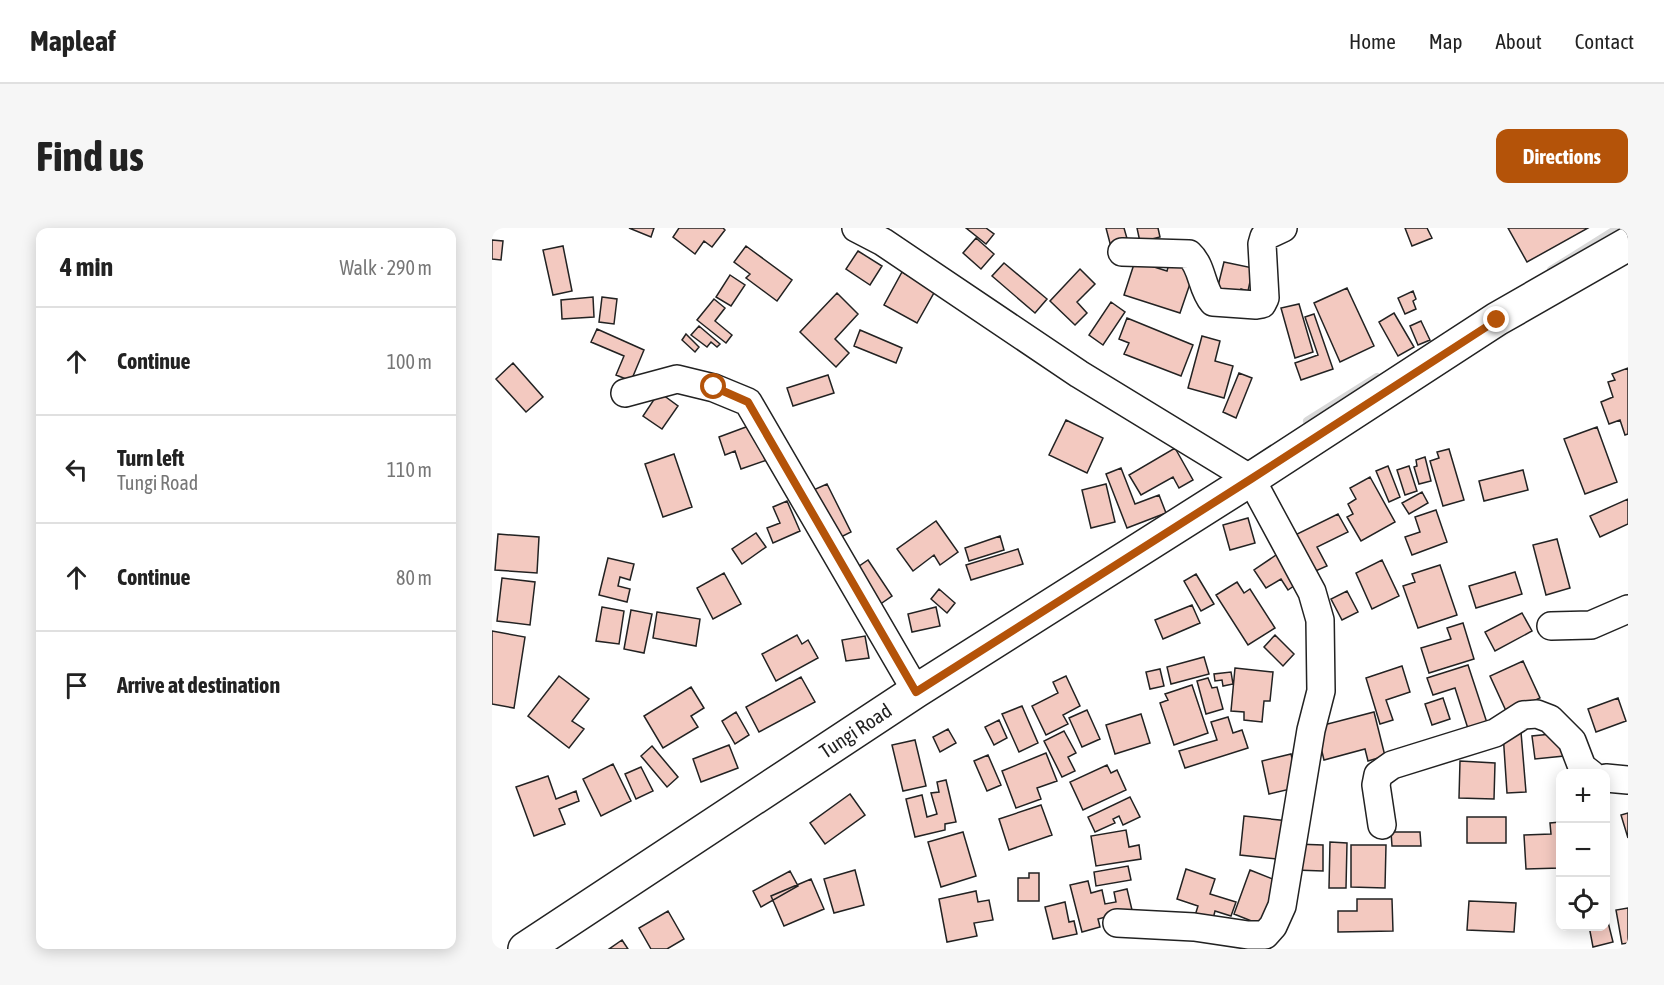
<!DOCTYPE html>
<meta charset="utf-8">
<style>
body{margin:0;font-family:"Asap Condensed",sans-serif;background:#f6f6f6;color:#222}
.controls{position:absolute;right:18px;bottom:18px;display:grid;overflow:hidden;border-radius:12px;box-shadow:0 3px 15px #0003}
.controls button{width:54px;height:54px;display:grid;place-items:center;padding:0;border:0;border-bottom:2px solid #e0e0e0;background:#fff;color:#222;font:30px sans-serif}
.stop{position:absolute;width:18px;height:18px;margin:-14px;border:4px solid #b45309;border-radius:50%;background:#fff}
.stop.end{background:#b45309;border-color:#fff;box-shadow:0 2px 6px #0008}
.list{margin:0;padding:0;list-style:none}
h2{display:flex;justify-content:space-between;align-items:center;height:78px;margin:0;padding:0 24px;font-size:26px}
h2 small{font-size:20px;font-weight:400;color:#767676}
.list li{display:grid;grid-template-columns:39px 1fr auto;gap:18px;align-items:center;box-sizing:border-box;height:108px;padding:0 24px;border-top:2px solid #e0e0e0}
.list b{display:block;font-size:22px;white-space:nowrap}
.list p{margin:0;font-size:20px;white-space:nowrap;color:#767676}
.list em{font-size:20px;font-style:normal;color:#767676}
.icon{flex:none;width:33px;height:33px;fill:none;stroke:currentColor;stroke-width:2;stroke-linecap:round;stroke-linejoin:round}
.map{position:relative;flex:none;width:1136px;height:721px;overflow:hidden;border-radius:12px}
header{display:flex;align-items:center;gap:36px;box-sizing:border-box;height:84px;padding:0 30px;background:#fff;border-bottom:2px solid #e0e0e0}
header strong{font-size:28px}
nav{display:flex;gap:33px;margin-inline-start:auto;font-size:21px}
.intro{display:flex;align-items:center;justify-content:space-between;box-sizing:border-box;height:144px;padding:0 36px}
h1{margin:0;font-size:42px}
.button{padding:15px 27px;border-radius:12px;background:#b45309;color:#fff;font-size:21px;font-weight:700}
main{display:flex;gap:36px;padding:0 36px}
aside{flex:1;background:#fff;border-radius:12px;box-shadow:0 3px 15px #0003}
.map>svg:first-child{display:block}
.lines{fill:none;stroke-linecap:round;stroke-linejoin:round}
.stream{stroke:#d9d9d9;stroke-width:8}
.building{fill:#f3c9c0;stroke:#222;stroke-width:1.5}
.minor-casing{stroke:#222;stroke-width:30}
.major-casing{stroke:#222;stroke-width:36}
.minor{stroke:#fff;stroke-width:27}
.major{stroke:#fff;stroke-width:33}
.route{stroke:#b45309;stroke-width:8}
.labels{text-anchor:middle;stroke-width:4.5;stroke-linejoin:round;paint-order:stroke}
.street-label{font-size:20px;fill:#222;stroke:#fff}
</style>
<header>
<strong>Mapleaf</strong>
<nav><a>Home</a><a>Map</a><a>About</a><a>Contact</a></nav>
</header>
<div class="intro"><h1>Find us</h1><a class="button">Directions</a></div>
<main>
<aside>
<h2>4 min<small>Walk · 290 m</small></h2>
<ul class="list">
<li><svg class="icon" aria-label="ahead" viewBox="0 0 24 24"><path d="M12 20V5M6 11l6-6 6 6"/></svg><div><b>Continue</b></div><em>100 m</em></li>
<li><svg class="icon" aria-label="left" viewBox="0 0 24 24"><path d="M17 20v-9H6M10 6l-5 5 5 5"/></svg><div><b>Turn left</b><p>Tungi Road</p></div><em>110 m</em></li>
<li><svg class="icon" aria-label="ahead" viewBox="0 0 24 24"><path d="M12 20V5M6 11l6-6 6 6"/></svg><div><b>Continue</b></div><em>80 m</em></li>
<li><svg class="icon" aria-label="arrive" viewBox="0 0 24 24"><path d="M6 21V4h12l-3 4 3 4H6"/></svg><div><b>Arrive at destination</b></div></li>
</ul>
</aside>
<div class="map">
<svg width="1136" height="721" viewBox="0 0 1136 721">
<rect width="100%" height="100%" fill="#fff"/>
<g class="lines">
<path class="stream" d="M1059 42 1126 0
M815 193 885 149"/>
</g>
<path class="building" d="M137 0H162L159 9Z
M187 0H231L233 2 220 19 212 13 203 26 181 9Z
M474 0H494L502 6 494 16Z
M614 0H632L636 14 619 19Z
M645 0H666L668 9 648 14Z
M913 0H935L940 10 920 18Z
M1016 0H1096L1035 34Z
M484 10 502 26 489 41 471 25Z
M0 12 11 13 9 32 0 31Z
M71 18 80 63 61 67 51 22Z
M254 18 300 52 285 73 254 50 258 46 242 34Z
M366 23 390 38 378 57 354 41Z
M678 32 703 41 688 85 632 67 643 33 675 43Z
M732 34 761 40 756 63 749 61 747 67 725 62Z
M512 35 555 71 543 85 500 48Z
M588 41 603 56 585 74 595 85 583 97 558 73Z
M410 44 443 63 425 95 392 77Z
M238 47 253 57 239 78 224 69Z
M855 60 882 118 848 134 822 75Z
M921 63 924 71 921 73 924 81 913 86 906 70Z
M345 65 366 86 343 111 357 125 344 139 308 104Z
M101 69 102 89 70 91 69 72Z
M110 69 125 71 122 96 107 94Z
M222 71 233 80 223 93 240 107 234 115 205 92Z
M619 74 633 84 611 117 597 107Z
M807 76 821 124 803 130 789 80Z
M902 85 922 119 906 128 887 94Z
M822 86 841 141 809 152 803 135 826 127 813 89Z
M635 90 701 117 689 148 632 126 637 115 627 111Z
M929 93 938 112 926 117 918 98Z
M207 98 228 116 225 119 219 114 215 119 199 107Z
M105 101 152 122 139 153 124 147 132 128 99 114Z
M368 102 410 120 404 135 362 118Z
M194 106 207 119 203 124 190 112Z
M710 108 728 113 723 133 741 138 732 170 696 160Z
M21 135 51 169 34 184 4 151Z
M1136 140V206L1133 207 1128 192 1117 196 1109 174 1121 169 1116 154 1123 152 1120 146Z
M747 145 760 150 744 190 731 184Z
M336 147 342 165 301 178 295 160Z
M167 164 186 178 170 201 151 188Z
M574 192 611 210 595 245 557 227Z
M262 196 275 232 249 241 243 223 233 227 227 209Z
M1105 199 1125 254 1093 266 1072 211Z
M683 220 701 252 687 260 681 249 649 267 637 247Z
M957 221 972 272 951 278 938 233 947 230 945 224Z
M182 226 200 279 171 289 153 236Z
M933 229 939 253 927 256 922 239 925 238 924 232Z
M896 238 908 269 897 274 884 243Z
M917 238 925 263 913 267 905 242Z
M629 240 643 276 667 267 674 285 635 300 614 246Z
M1031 242 1036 262 992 273 987 253Z
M878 249 903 294 869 313 855 289 861 286 856 276 864 271 858 260Z
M335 256 359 304 343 312 319 263Z
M614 256 623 294 599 300 590 262Z
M930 264 936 275 917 286 910 275Z
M1136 271V296L1108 309 1098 288Z
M295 273 308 303 281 315 275 300 288 295 281 279Z
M944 282 955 314 920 327 913 309 928 304 923 289Z
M846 286 856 304 825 319 835 338 819 345 801 308Z
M756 290 763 315 738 322 731 297Z
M444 293 466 324 448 337 442 327 421 343 405 321Z
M264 305 274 319 250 336 240 321Z
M6 306 47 309 45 345 3 342Z
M508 308 512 322 477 333 473 320Z
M1065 311 1078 360 1054 367 1041 317Z
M526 321 531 336 479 352 474 337Z
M787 325 806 355 796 362 789 351 774 360 762 342Z
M116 330 142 336 138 352 128 349 126 358 138 361 135 374 107 367Z
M376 332 400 368 384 379 360 343Z
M890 332 907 368 880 381 864 345Z
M948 337 965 387 926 400 911 358 923 354 920 346Z
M1023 344 1030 366 984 380 977 358Z
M232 345 249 376 221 391 205 360Z
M704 346 722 376 709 383 692 353Z
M10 350 43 354 38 397 5 393Z
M745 354 752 365 758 361 783 400 756 417 724 367Z
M447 361 463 375 455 385 439 371Z
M855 363 866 384 850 392 839 371Z
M700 377 708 395 671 411 663 392Z
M110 379 132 383 127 416 104 413Z
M444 379 448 398 420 404 416 386Z
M139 382 160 386 152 425 132 421Z
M165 384 208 391 204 418 161 410Z
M1030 385 1040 403 1003 423 993 404Z
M971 395 982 431 937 445 929 420 959 411 955 400Z
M0 403 33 409 22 480 0 476Z
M305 407 310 416 316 412 326 430 284 453 270 426Z
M783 407 802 426 791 438 772 419Z
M373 408 377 430 354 433 350 412Z
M712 429 717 446 679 456 675 439Z
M1031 433 1048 470 1015 485 998 448Z
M976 437 998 504 979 510 963 460 941 467 935 450Z
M910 438 918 464 894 472 901 492 888 496 874 450Z
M743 440 781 444 778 473H772L770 494 752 492V484L739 483Z
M668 441 672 458 658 461 654 444Z
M739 444 741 456 731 458 730 452 723 453 722 446Z
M67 448 97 471 80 493 92 501 77 520 36 488Z
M574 448 588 478 571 487 576 496 554 507 540 478 566 465 561 454Z
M309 449 323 474 267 504 254 479Z
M716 450 720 460 725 459 731 481 714 486 705 453Z
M700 457 716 505 682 517 668 475 676 472 673 466Z
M199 459 212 480 199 488 206 499 171 520 152 488Z
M951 470 958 491 940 497 933 476Z
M1126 470 1134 493 1104 504 1096 481Z
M530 478 546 515 527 524 510 486Z
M595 482 608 511 590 519 577 490Z
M244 484 257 507 243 516 230 493Z
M882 484 893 528 876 533 873 521 832 532 824 499Z
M649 486 658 515 623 526 614 497Z
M736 489 741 505 750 502 756 520 693 540 687 523 725 512 719 494Z
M507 492 515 510 502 517 493 499Z
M456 501 464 515 448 524 441 509Z
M572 503 584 525 576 529 583 543 570 549 552 513Z
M1029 504 1034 564 1015 565 1011 505Z
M1069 505 1072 528 1043 531 1040 508Z
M423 512 434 558 411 563 400 517Z
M237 517 246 540 209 554 201 531Z
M160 518 186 549 175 559 149 528Z
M554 525 565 553 545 560 549 571 524 580 510 543Z
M799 526 807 559 777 566 770 533Z
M496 527 509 557 495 563 482 533Z
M968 533 1003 535 1002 571 967 570Z
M121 536 139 573 109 588 91 551Z
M615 537 619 545 625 542 634 562 591 582 578 554Z
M149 539 161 563 144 571 133 546Z
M56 548 64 571 84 563 87 573 67 581 73 596 42 608 24 559Z
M454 552 464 594 453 596V602L423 609 414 571 430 567 435 589 445 586 439 565 447 564 445 554Z
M358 566 373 587 333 616 318 595Z
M638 569 648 589 631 597 627 588 621 591 623 595 603 604 596 589Z
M549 577 560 607 517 622 507 591Z
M1136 585V610L1129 587Z
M752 588 797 593 793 632 748 627Z
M975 589H1014V615H975Z
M1068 594V640L1034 641 1032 607 1059 606 1058 595Z
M634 602 637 619 647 617 649 631 604 638 599 608Z
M471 604 484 648 449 659 436 614Z
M899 604H928L929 618H900Z
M838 614 855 615 854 660H837Z
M803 616 831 617V643L803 642Z
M859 617H894L893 660 859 659Z
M636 638 639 652 604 658 602 644Z
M694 641 723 651 718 666 744 674 739 688 723 683 719 699 701 694 706 678 685 671Z
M363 642 372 677 342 685 332 651Z
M758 642 788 654 772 698 742 686Z
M298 643 306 658 269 679 261 663Z
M537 645H547V673H526V650H537Z
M319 651 332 681 292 698 279 668Z
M596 653 599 665 610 662 613 676 624 674 622 664 635 661 640 682 606 691 608 699 590 704 578 657Z
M484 663 486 674 497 672 501 692 482 695 485 708 455 714 447 671Z
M865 671H900L901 703 846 704V683H865Z
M977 673 1024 675 1022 704 975 702Z
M573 674 577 694 582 693 585 706 561 711 553 679Z
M1136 680V715L1130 716 1124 682Z
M176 683 192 711 175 721H159L147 700Z
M1114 686 1121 714 1101 719 1097 698H1114Z
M130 712 136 721H117Z"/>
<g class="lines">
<defs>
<path id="minor" d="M364 0 391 14 587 146 759 251 820 364 828 392 829 463 819 502 790 678 781 698 773 707H756L702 699 625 695
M630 24 697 26C711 39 709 60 721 74L764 77 770 76 773 70 770 16 772 9 791 0
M133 165 185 151 222 160 256 174 424 463
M1059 398 1099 397 1136 381
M1114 550 1136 552
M890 597 884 557 886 547 900 537 1003 505 1031 487 1045 486 1058 491 1080 513 1090 539 1099 546"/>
<g id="major">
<path id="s1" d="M33 721 424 463 759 251 1005 91 1136 16"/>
</g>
</defs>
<use href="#minor" class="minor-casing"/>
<use href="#major" class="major-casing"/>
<use href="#minor" class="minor"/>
<use href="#major" class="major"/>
</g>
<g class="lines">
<path class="route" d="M222 159 256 174 424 464 759 251 1005 92"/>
</g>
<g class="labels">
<g class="street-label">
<text dy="7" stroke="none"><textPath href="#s1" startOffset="396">Tungi Road</textPath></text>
</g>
</g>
</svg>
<div class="controls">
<button>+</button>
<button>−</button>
<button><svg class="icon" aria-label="locate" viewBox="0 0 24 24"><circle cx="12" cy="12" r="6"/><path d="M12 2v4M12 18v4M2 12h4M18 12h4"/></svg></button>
</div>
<div class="stop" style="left:222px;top:159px"></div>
<div class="stop end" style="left:1005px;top:92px"></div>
</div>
</main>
